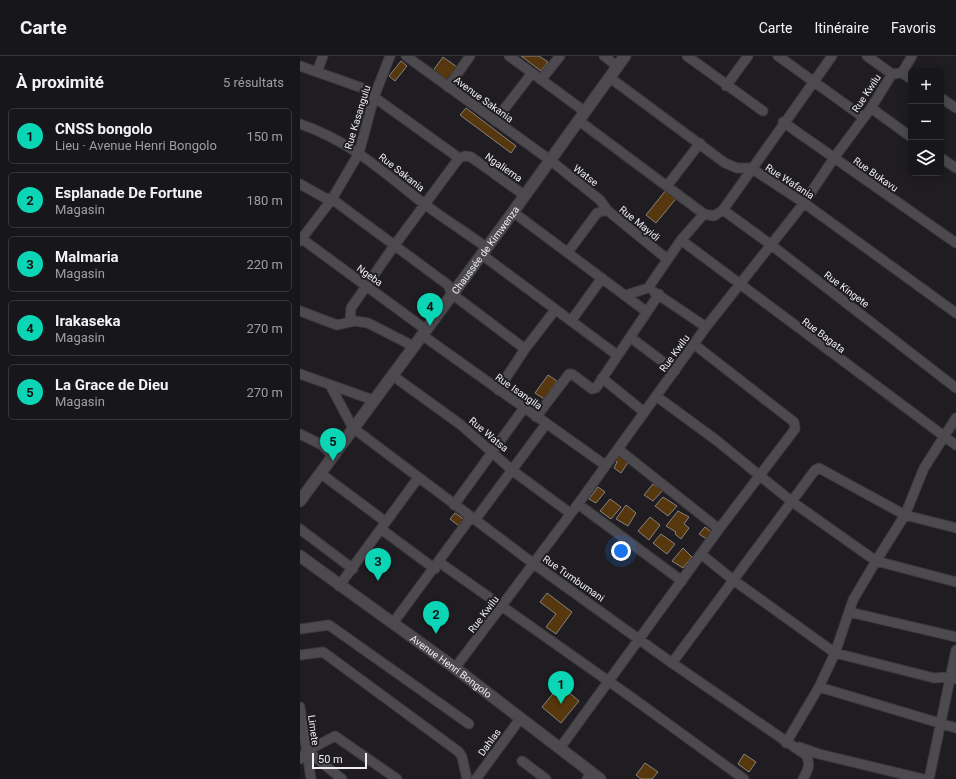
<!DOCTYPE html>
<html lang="fr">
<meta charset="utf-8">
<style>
body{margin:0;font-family:Roboto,sans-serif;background:#242327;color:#f1f3f6}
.controls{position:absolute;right:12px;top:12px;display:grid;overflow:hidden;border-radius:6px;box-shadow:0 2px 10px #0003}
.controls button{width:36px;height:36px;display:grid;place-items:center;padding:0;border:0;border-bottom:1px solid #363539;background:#17161a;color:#f1f3f6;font:20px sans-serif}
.scale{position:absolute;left:12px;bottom:10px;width:55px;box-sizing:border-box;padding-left:4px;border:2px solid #eeedf0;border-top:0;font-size:11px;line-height:14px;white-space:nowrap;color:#eeedf0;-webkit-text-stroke:3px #1f1d22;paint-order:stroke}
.you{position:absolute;left:321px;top:495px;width:14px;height:14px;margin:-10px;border:3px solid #fff;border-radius:50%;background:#1a73e8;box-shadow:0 0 0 6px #1a73e833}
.badge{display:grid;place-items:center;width:26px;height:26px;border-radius:50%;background:#0ad5b5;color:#111;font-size:13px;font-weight:700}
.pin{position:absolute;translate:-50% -33px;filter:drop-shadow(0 1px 2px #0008)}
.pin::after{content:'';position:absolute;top:21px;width:14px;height:12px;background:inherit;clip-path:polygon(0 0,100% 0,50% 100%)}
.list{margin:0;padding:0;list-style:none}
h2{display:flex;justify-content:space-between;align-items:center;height:52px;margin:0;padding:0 16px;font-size:17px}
h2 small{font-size:13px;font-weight:400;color:#9e9fa2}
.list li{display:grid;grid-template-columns:26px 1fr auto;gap:12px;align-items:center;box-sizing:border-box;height:56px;margin:0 8px 8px;padding:0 8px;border:1px solid #363539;border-radius:6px}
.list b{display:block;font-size:15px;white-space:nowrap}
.list p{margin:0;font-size:13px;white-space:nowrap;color:#9e9fa2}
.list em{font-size:13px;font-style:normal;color:#9e9fa2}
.icon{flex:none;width:22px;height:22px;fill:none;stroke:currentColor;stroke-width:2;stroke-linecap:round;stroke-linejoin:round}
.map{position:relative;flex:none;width:656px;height:723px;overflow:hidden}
header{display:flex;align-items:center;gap:24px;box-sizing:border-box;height:56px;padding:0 20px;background:#17161a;border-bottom:1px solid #363539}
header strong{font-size:19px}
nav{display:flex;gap:22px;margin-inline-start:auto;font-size:14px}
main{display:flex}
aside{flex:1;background:#17161a}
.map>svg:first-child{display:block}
.building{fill:#57370d;stroke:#88837e}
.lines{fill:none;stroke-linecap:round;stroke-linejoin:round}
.minor-casing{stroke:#3b3a3d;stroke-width:11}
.tertiary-casing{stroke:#3b3a3d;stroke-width:13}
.minor{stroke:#4c494f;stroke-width:9}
.tertiary{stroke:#4c494f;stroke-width:11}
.labels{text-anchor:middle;stroke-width:4;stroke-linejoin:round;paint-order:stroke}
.street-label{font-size:10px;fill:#eeedf0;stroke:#1f1d22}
</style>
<header>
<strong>Carte</strong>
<nav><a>Carte</a><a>Itinéraire</a><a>Favoris</a></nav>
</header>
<main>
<aside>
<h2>À proximité<small>5 résultats</small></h2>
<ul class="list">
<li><span class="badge">1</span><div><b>CNSS bongolo</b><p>Lieu · Avenue Henri Bongolo</p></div><em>150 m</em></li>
<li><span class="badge">2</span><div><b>Esplanade De Fortune</b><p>Magasin</p></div><em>180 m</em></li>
<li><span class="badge">3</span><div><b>Malmaria</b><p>Magasin</p></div><em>220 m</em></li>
<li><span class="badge">4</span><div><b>Irakaseka</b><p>Magasin</p></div><em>270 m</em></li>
<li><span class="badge">5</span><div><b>La Grace de Dieu</b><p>Magasin</p></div><em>270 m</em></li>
</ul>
</aside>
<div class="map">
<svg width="656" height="723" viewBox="0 0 656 723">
<rect width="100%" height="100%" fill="#1f1d22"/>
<path class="building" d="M221 0H239L248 6 241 15Z
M143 1 157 11 147 26 132 16Z
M101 5 107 10 95 25 89 20Z
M166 52 216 90 211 97 160 59Z
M366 134 379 139 356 167 346 159Z
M248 319 257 325 244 343 235 337Z
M320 398 329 405 321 417 314 412 317 406 315 404Z
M353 428 363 434 353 445 344 439Z
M298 431 305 436 296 447 289 443Z
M363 441 377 450 368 460 355 450Z
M310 443 321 451 311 463 300 455Z
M326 449 336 457 328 470 316 463Z
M378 455 389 461 384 468 389 472 381 483 375 478 376 476 366 470Z
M155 457 168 466 163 473 150 463Z
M350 461 360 469 349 484 338 475Z
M405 471 413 477 408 484 399 478Z
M361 478 375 488 367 498 353 487Z
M383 492 392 501 383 512 372 505Z
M247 537 272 556 256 578 246 571 256 558 240 546Z
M260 629 279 645 261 667 242 651Z
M444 698 456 706 449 716 438 708Z
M345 707 358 716 352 723H341L336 719Z"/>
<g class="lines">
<defs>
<path id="minor" d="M106 0 250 104 300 144 307 154
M209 0 284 55
M304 0 317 10
M387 0 463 55
M478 0 563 61
M567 0 592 18
M0 10 68 34 74 41 159 102
M17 16 23 0
M602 17 611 23
M309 21 425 107 437 112H451L504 147 656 257
M241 24 260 0
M426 30 448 0
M148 31 170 0
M641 42 656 52
M571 52 611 81
M278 64 404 158
M195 65 232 17
M483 66 656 187
M0 68C50 85 82 115 123 147 143 162 165 176 186 191
M641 102 656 112
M0 128 25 142 32 143 148 229 152 238 225 293
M367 130 400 87
M423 154 470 188 656 332
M213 156 347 256
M2 183 125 273
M381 184 656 389
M0 185 32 143 59 97 74 41 90 0
M268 196 297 157 307 154 367 203
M181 198 317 299
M354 236 406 271
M326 239 348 232 381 184 404 158 414 160 423 154 532 0
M0 255 37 269 55 265 68 267 113 290
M50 265 51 252 94 190 159 102 165 100 171 101 224 139
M271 265 302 222
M122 279 305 409
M330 281 375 315
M0 318 73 344
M92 319 161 369 213 415 270 457
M302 322 344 356
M30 329 53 372 234 508 372 607 506 699C511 709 508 714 503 723
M198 334 225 293 255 254
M356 340 416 384 491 445 576 505 656 526
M236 361 269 318H272L292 333 296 332 359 238
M0 378 22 389 33 400
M318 393 419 473
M20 417 86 466
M278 448 382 525
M154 449 224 352
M175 464 246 368
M0 473 53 513
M81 473 135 513
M401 498 432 523 535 597 634 622 650 621 656 623
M139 506 331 641 444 723
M39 530 118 422
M549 556 656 581
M93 567 171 461
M0 573 29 569 169 668
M0 599 23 596 159 696 162 701 167 723
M372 607 515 414 519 412 605 459 656 472
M155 612 278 448 406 271 504 147 534 102 571 52 592 18 602 17 612 0
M519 631 656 672
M0 651 11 723
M486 687 519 631 535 597 553 544 576 505 605 459 624 412 656 362
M499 691 519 698 623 723
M260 692 419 473 495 373 494 366 395 289
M6 694 42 723
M0 703 7 695 35 680 97 723
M222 705 246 723
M176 723 220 663
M287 723 292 716
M629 723 656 594"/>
<g id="tertiary">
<path id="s1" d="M0 445 213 156 325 0"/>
<path id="s2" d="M0 500 155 612 300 723"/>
</g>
</defs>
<use href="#minor" class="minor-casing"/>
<use href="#tertiary" class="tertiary-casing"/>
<use href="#minor" class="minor"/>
<use href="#tertiary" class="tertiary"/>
</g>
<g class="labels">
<g class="street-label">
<text transform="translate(566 37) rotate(-56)" y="4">Rue Kwilu</text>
<text transform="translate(184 43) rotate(36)" y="4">Avenue Sakania</text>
<text transform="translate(57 61) rotate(-73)" y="4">Rue Kasangulu</text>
<text transform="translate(204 111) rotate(35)" y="4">Ngaliema</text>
<text transform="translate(102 116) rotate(38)" y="4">Rue Sakania</text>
<text transform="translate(576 118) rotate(35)" y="4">Rue Bukavu</text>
<text transform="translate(286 119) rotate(37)" y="4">Watse</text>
<text transform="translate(490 125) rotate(33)" y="4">Rue Wafania</text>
<text transform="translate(340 167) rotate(39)" y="4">Rue Mayidi</text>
<text dy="4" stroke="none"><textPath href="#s1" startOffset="312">Chaussée de Kimwenza</textPath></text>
<text transform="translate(70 219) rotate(36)" y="4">Ngeba</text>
<text transform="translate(547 233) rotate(37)" y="4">Rue Kingete</text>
<text transform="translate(524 279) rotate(37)" y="4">Rue Bagata</text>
<text transform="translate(374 297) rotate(-54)" y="4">Rue Kwilu</text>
<text transform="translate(219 335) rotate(35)" y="4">Rue Isangila</text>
<text transform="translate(189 378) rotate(40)" y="4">Rue Watsa</text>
<text transform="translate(274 522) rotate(35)" y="4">Rue Tumbumani</text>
<text transform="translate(183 558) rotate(-53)" y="4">Rue Kwilu</text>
<text dy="4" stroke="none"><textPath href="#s2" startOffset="187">Avenue Henri Bongolo</textPath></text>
<text transform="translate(14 674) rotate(82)" y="4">Limete</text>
<text transform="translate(189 686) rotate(-54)" y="4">Dahlas</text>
</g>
</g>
</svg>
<div class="controls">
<button>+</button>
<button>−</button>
<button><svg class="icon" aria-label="layers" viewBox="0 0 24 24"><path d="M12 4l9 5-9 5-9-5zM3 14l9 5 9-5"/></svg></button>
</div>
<div class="scale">50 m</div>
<div class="you"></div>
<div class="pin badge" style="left:261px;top:648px">1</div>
<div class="pin badge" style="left:136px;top:578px">2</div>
<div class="pin badge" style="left:78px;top:525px">3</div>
<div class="pin badge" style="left:130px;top:270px">4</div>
<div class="pin badge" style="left:33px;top:405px">5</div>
</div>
</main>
